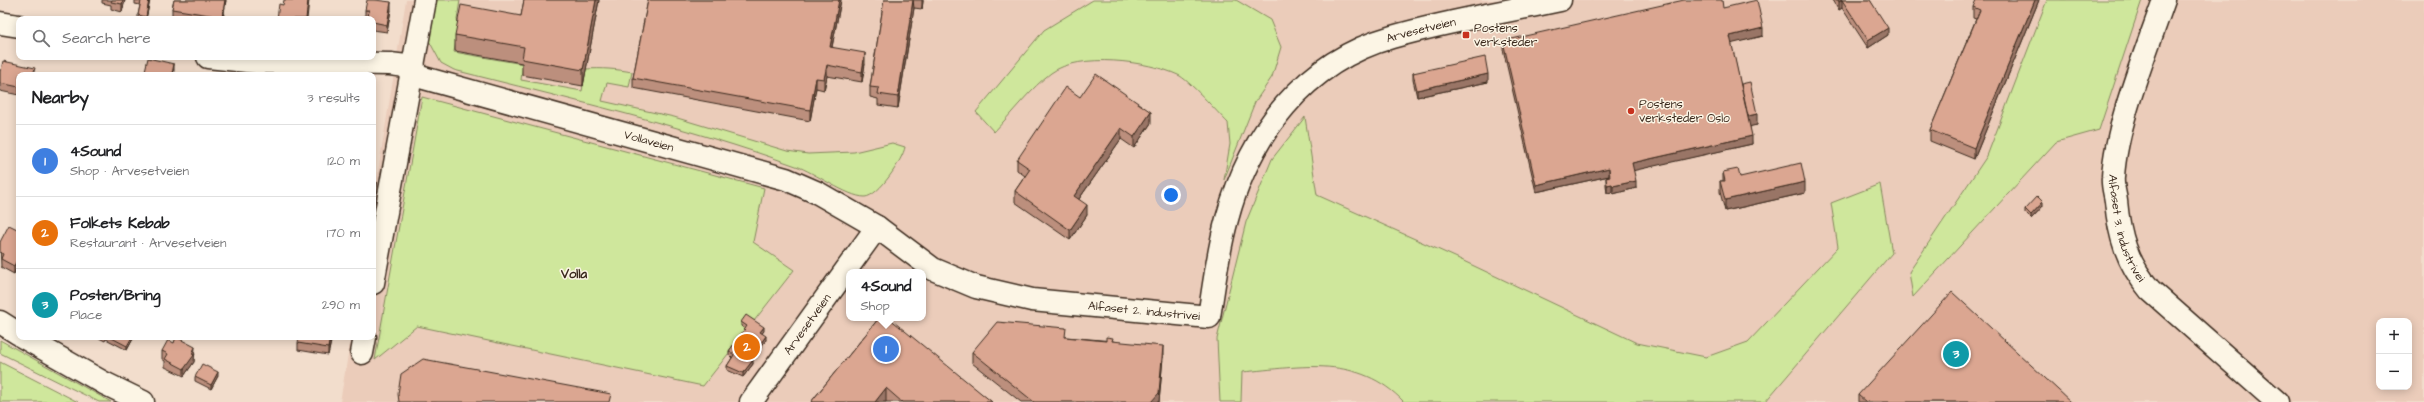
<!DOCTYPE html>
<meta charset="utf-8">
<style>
body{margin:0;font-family:"Architects Daughter",sans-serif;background:#f2f2f2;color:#202124}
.controls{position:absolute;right:12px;bottom:12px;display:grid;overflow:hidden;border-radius:8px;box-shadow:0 2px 10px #0003}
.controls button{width:36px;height:36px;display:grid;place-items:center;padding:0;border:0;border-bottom:1px solid #e0e0e0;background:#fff;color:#202124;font:20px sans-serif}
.you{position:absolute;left:1171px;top:195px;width:14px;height:14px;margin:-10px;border:3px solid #fff;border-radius:50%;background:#1a73e8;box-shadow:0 0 0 6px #1a73e833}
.badge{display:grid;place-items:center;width:26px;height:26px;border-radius:50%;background:#c8321e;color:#fff;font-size:13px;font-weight:700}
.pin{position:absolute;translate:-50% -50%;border:2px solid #fff;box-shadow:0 1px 4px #0006}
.popup{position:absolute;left:846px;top:269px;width:80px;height:52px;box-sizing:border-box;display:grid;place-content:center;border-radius:8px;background:#fff;filter:drop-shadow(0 1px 3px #0005);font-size:13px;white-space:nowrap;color:#757577}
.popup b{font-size:15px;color:#202124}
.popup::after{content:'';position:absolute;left:50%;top:100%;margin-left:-8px;border:8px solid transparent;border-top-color:#fff}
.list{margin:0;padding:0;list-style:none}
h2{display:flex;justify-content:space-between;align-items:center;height:52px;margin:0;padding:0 16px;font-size:17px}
h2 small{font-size:13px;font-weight:400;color:#757577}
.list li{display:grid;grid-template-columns:26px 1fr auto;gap:12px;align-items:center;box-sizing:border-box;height:72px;padding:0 16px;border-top:1px solid #e0e0e0}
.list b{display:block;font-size:15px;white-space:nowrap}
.list p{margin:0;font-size:13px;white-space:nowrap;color:#757577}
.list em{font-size:13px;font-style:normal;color:#757577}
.icon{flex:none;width:22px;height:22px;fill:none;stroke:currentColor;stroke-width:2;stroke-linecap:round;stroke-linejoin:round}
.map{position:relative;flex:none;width:2424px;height:402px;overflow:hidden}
.search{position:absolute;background:#fff;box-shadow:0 2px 10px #0003;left:16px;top:16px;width:360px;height:44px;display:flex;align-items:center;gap:10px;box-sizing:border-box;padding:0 14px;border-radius:8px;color:#757577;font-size:15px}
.panel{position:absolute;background:#fff;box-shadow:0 2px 10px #0003;left:16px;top:72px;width:360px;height:268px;border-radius:8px}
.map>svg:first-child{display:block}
.built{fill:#ebccba;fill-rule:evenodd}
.green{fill:#cfe79c;stroke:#85885d}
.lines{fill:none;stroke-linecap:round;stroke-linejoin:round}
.minor-casing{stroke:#3b2a1e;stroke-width:25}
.major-casing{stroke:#3b2a1e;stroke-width:25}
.minor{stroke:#fcf5e5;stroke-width:22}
.major{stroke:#fcf5e5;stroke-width:22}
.wall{fill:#bc8f7d;stroke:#3b2a1e}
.shaded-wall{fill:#997466;stroke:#3b2a1e}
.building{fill:#dba691;stroke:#3b2a1e}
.poi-dot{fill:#c8321e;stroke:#fcf5e5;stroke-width:1.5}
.labels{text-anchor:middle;stroke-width:3;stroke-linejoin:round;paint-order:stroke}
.poi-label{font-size:12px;fill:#3b2a1e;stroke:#fcf5e5;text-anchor:start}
.street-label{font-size:12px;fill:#3b2a1e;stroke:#fcf5e5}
.neighbourhood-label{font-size:13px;font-weight:bold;fill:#3b2a1e;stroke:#fcf5e5}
</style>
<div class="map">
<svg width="2424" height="402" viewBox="0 0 2424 402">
<rect width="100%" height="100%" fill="#f2ddcc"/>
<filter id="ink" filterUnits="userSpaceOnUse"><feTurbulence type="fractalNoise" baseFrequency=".025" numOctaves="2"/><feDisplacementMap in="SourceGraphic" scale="8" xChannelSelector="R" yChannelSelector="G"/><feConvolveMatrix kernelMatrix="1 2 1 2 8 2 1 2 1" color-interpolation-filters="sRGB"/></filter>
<g filter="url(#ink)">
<path class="built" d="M406 0H2424V402H340L351 337H373V202ZM849 272H923V318H849ZM2379 321H2409V387H2379Z"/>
<path class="green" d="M433 0H460L457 20 459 23 454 52 523 64 521 80 582 91 586 69C602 68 616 69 632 72L629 87 607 83 602 101 674 117 787 151 808 154 854 152 892 143 905 147C903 159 879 196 865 197 847 197 814 172 796 166 685 126 568 99 454 70L441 63 427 37Z
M1093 0H1236L1270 20 1281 47 1272 77 1255 102 1224 180 1230 144 1228 123C1218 113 1188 79 1178 75 1148 61 1079 52 1051 73 1032 87 1011 114 994 132L976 112 1044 30Z
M2047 0H2142L2099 130 2056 142 1913 297 1909 272 1987 156Z
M422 97 764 188 753 242 794 270 703 386 417 326 375 360Z
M1305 117 1317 195 1455 257 1637 343 1706 357 1748 342 1838 247 1831 203 1880 184 1892 253 1765 402H1404C1358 354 1302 367 1242 372L1241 402H1220L1217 339 1246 222 1272 159Z
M0 340 111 402H99L0 353Z
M0 362 78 402H0Z"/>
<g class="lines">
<defs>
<g id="minor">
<path id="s1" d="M2164 0C2146 52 2116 124 2113 177 2112 185 2115 193 2116 201 2119 235 2127 263 2150 290L2277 402"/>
<path d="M0 23 19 26"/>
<path d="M208 57 256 62 390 64 414 67"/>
<path id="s2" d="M413 75 786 179 818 193 877 227 933 269 976 287 1032 300 1209 317C1214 285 1218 251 1227 219 1250 134 1304 62 1392 37 1447 21 1505 12 1560 0"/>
<path d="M373 283 425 0"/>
<path d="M362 353 365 337"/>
<path id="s3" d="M751 402 877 227"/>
</g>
<path id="major" d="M0 322 19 334
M23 337 104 383 143 402"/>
</defs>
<use href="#minor" class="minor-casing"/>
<use href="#major" class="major-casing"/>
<use href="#minor" class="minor"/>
<use href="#major" class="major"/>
</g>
<path class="wall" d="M102 0H125L122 12 111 9V5L102 3Z
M135 0H150L146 19H138V15L140 5 135 4Z
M174 0H226L223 19H188L172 17V9Z
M524 0H599L583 86 522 75V63L455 51V35L521 16Z
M648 0H841L832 47 865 64 862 82 827 76 824 90 816 88 810 121 633 88V78Z
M884 0H923L922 9 914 8 898 108 878 105V99L870 97V87Z
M1833 0H1870L1888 35 1868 48 1842 8 1839 10Z
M2039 0 1974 159 1930 141V130L1976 19 1973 18V7Z
M365 10H391L387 32 373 30V19L365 17Z
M1763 36 1731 43 1741 87 1757 125 1750 126 1752 144 1633 170 1636 188 1613 194 1612 192 1607 193 1606 185V178L1609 177V176L1536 192 1503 49V41Z
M0 70 35 75H19V95L0 91Z
M1413 73 1488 82 1417 97 1413 80Z
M1080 97 1151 123 1134 148 1121 139 1079 199 1087 215 1070 240 1015 202V191L1025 176 1017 170V160Z
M1723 172 1740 177 1805 193 1725 211 1720 192V181H1723Z
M2043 206 2031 219 2025 213V209Z
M19 230V264L14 274 1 267 0 242Z
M879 318 992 402H811Z
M741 322 764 331 762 333 766 340 752 359 753 364 743 377 727 370V366L732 358 729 355V351L745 329 741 326Z
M97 337H134L127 350 106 339 105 341Z
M332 337 328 355 298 350V343Z
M1066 337 1113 341 1163 357 1159 402H1021L972 363V352Z
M162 351 195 354 194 356V362L184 376 165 367V361L162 359Z
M218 376 211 389 195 381V377Z
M1858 395 2071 402H1858Z"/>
<path class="shaded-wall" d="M123 0H125L122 12V4Z
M149 0H150L146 19V17Z
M225 0H226L223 19H222Z
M308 0H309L307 19H306Z
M596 0H599L583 86V70Z
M839 0H841L830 57V47Z
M913 0 914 8 898 108V97Z
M922 0H923V2L922 9Z
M1842 0V8L1839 10V2Z
M2035 0H2039L1974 159V148Z
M391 2V10L387 32V25Z
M1763 28V36L1730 44V36Z
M1888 28V35L1868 48V40Z
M865 53V64L862 82V72Z
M174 64V71L173 75H172Z
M827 65V76L824 90V79Z
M1488 74V82L1417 97V90Z
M816 78V88L810 121V110Z
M1151 112V123L1134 148V137Z
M1757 114V125L1748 127V116Z
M1121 128V139L1074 206V196Z
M1752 136V144L1632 171V163Z
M1609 168V176L1536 192V185Z
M1636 181V188L1613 194V186Z
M377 182V186L374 203V199Z
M1805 182V193L1725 211V200Z
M1612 184V192L1607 193V185Z
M2043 202V206L2031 219V215Z
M1087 205V215L1070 240V230Z
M19 256V264L14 274V266Z
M764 327V331L760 336V332Z
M766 336V340L750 362V358Z
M132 337H134L127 350V346Z
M330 337H332L328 355V348Z
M1163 346V357L1159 402H1151Z
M195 347 194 362 184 376V369Z
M753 360V364L743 377V373Z
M218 372V376L211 389V385Z
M886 388V402H875Z"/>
<path class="building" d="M112 0H123L122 4 111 2Z
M136 0H149L146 17 138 15 141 1Z
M174 0H225L222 17 172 9Z
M284 0H308L306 19H277L279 4 283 5Z
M367 0H375L391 2 387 25 373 22V19H368L369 10H365Z
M524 0H596L583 70 522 59 524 47 455 35 461 5 521 16Z
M648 0H839L830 47 865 53 862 72 827 65 824 79 816 78 810 110 633 78Z
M884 0H913L898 97 878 94 879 88 870 87Z
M1684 0H1722L1723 8 1757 0 1763 28 1730 36 1752 136 1632 163 1636 181 1613 186 1612 184 1607 185 1606 178 1610 177 1609 168 1536 185 1503 41Z
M1838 0H1870L1888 28 1868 40 1842 0 1839 2Z
M1976 0H2035L1974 148 1930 130 1980 10 1973 7Z
M1485 57 1488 74 1417 90 1413 73Z
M148 58 174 64 172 74 176 75H144Z
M3 61 35 68 33 75H19V87L0 83V70H1Z
M1096 74 1151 112 1134 137 1121 128 1074 196 1087 205 1070 230 1015 191 1030 169 1017 160 1066 87 1080 97Z
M1750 82 1757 114 1748 116 1741 84Z
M1801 163 1805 182 1725 200 1720 181H1725L1723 172 1738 169 1740 177Z
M373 182H377L374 199H373Z
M2037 196 2043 202 2031 215 2025 209Z
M9 225 19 230V256L14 266 1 259 3 254 0 252V242Z
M1952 292 2071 402H1866L1858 395Z
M746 315 764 327 760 332 766 336 750 358 753 360 743 373 727 366 734 355 729 351 747 326 741 322Z
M879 318H889L992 402H902L886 388 875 402H811Z
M997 322 1066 328 1065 337 1106 341V337L1113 338 1112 341 1163 346 1159 393 1151 402H1034L972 352Z
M110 337H132L127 346Z
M176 337 195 347 192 354 194 355 184 369 165 359 168 354 162 351 168 340 174 343Z
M299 337H330L328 348 298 343Z
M423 359 611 394 609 402H399L398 394 401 374Z
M202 364 218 372 211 385 195 377Z"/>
</g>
<g class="poi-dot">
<rect x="1462" y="31" width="8" height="8" rx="2"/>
<circle cx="1631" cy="111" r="4"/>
</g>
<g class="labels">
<g class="poi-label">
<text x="1474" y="32">Postens<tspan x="1474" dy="14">verksteder</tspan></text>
<text x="1639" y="108">Postens<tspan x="1639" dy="14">verksteder Oslo</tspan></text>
</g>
<g class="street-label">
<text dy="4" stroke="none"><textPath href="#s2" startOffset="1229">Arvesetveien</textPath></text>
<text dy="4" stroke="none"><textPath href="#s2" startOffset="245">Vollaveien</textPath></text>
<text dy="4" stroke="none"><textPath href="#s1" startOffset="238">Alfaset 3. industrivei</textPath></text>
<text dy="4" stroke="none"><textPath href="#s2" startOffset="777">Alfaset 2. industrivei</textPath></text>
<text dy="4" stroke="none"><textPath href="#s3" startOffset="96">Arvesetveien</textPath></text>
</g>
<g class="neighbourhood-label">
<text x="574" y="278">Volla</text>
</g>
</g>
</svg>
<div class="controls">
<button>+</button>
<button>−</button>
</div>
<div class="you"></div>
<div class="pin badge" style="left:886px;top:349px;background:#3f7fe0">1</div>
<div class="popup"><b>4Sound</b>Shop</div>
<div class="pin badge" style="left:747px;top:347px;background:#e8710a">2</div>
<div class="pin badge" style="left:1956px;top:354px;background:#0f9aa8">3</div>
<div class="search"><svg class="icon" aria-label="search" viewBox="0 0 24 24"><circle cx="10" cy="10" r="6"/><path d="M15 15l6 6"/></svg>Search here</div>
<section class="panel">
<h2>Nearby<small>3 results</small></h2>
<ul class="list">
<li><span class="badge" style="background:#3f7fe0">1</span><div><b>4Sound</b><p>Shop · Arvesetveien</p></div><em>120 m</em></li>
<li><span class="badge" style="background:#e8710a">2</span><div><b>Folkets Kebab</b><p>Restaurant · Arvesetveien</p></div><em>170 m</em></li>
<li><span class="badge" style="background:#0f9aa8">3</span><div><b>Posten/Bring</b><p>Place</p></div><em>290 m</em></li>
</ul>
</section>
</div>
